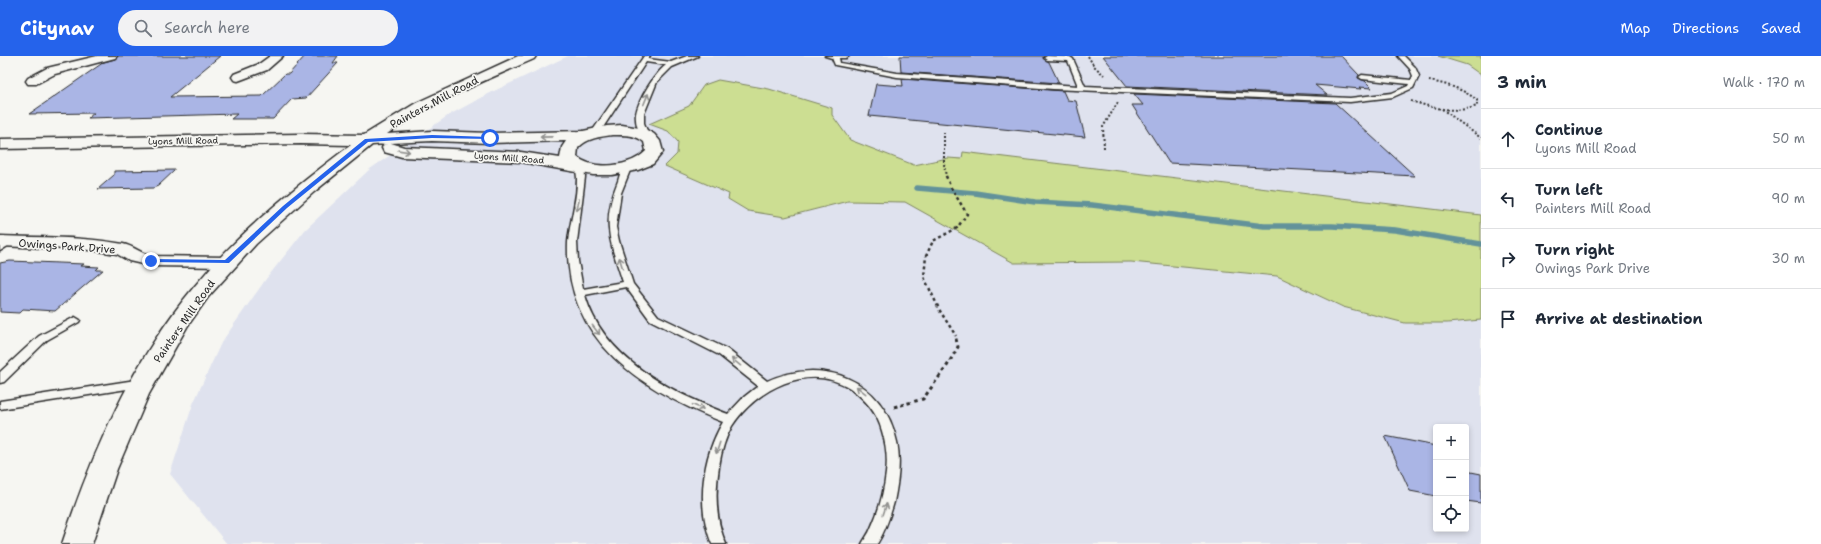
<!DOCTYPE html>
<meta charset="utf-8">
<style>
body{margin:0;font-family:"Shantell Sans",sans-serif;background:#f2f2f3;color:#1f2937}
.controls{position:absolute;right:12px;bottom:12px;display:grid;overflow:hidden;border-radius:4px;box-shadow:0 2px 6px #0003}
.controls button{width:36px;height:36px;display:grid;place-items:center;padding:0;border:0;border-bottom:1px solid #e0e1e3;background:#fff;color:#1f2937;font:20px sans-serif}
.stop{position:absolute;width:12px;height:12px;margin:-9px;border:3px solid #2563eb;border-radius:50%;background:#fff}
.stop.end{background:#2563eb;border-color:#fff;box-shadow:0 1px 4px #0008}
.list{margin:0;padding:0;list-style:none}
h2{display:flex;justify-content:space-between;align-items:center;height:52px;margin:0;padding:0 16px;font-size:17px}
h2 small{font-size:13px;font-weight:400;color:#747a83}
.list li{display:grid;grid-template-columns:26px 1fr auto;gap:12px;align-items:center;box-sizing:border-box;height:60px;padding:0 16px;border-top:1px solid #e0e1e3}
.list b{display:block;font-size:15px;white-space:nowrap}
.list p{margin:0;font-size:13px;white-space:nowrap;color:#747a83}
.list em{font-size:13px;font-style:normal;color:#747a83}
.icon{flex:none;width:22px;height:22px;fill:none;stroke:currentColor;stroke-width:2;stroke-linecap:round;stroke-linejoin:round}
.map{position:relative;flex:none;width:1481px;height:488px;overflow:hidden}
header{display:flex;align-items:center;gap:24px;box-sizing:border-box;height:56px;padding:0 20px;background:#2563eb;color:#fff}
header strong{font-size:19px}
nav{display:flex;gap:22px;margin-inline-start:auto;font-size:14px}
.search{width:280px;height:36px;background:#f2f2f3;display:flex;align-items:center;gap:10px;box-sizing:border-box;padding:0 14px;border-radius:22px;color:#747a83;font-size:15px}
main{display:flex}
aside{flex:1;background:#fff}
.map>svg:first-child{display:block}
.built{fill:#dfe2ee;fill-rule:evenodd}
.green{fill:#ccde92;stroke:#7c845e}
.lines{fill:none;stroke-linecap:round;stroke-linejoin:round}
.stream{stroke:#62929a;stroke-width:5.5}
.building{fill:#aab5e5;stroke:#2b2b2b}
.service-casing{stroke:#2b2b2b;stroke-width:3}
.minor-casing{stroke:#2b2b2b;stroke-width:3}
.secondary-casing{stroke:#2b2b2b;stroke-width:3}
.path-far2{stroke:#2b2b2b;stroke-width:2;stroke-dasharray:2 2;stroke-linecap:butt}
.path-far1{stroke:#2b2b2b;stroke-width:2.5;stroke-dasharray:3 3;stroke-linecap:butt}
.path{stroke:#2b2b2b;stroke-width:3;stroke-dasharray:3.5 3.5;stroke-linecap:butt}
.service{fill:#f6f6f2;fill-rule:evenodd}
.minor{fill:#f6f6f2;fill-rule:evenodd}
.secondary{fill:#f6f6f2;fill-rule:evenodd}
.oneway{stroke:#90908e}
.route{fill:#2563eb}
.labels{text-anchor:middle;stroke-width:3.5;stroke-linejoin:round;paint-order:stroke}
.far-street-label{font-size:9px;fill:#2b2b2b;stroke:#f6f6f2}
.street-label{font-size:11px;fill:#2b2b2b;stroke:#f6f6f2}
</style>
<header>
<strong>Citynav</strong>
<div class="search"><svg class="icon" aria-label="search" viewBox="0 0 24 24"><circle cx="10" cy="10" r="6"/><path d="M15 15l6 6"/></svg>Search here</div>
<nav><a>Map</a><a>Directions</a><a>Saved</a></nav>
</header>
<main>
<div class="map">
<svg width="1481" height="488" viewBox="0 0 1481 488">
<rect width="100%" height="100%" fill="#f6f6f2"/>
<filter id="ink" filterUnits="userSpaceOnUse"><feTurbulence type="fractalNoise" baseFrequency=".025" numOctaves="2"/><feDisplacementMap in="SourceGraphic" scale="8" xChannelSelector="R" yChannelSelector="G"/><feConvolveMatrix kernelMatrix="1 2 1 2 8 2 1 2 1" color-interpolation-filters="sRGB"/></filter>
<g filter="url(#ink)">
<path class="built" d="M568 0H1438L1467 9 1481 19V159L963 96 962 103 948 102 914 109 850 84 832 59 704 29 689 50 668 75 678 86 677 98 665 110 785 161 848 145 905 146 1014 207 1131 206 1277 220 1343 251 1405 267H1447L1481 264V488H227L170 418 193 348 221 287 266 223 305 174 370 113 449 59 492 36ZM1436 371H1466V473H1436Z"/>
<path class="green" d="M1438 0H1481V19L1467 9Z
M718 24 769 33 832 52V59L850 84 914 109 948 102 962 103 963 96 1481 159V264L1447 267H1405L1343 251 1277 220 1131 206 1014 207 905 146 848 145 785 161 748 155 728 143 729 138 665 110 677 98 678 86 668 75 649 68 689 50 704 29Z"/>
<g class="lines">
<path class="stream" d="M917 132 975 137 1035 146 1092 149 1264 170H1332L1395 174 1481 188"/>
</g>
<path class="building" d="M118 0H220L170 41 262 40 285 18H289L305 0H338L333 7H338L306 42 292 43 273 63H231L237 58 88 62 94 57 29 58 104 6 115 3Z
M900 0H1044L1043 2 1049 6 1059 27 901 16Z
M1103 0H1341L1359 19 1358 22 1365 25 1372 32 1359 31 1361 33 1315 29 1327 39 1127 30Z
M902 23 1063 35 1067 44 1076 45 1085 81 869 60 876 28 903 30Z
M1134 38 1335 47 1415 120 1169 107 1132 49H1143Z
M175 114 158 130 153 132 98 133 114 119V115Z
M10 205 84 208 81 210 99 211 96 214H103L55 255 23 253 19 257 0 256V207Z
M1385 380 1436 390V440L1410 435Z
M1466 415 1481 418V447L1466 445Z"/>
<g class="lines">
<defs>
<path id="service" d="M644 0H650L648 3 671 6 687 0H698L672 11 657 26 644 58V67L649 80 648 82H645L641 80C638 73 635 66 636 58 639 42 654 19 666 9L646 6 598 79H592L591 77Z
M825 0H849L846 2H839L840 7 897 17 1078 30 1068 5 1047 4 1044 2 1047 0 1070 1 1073 3 1085 30 1350 42 1392 37 1408 30 1409 28 1362 23 1359 21 1362 19 1411 24 1413 20 1410 13 1398 0H1404L1415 11 1419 20 1413 32 1393 41 1350 46 1053 33 897 21 835 9 832 2Z
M577 108H580L584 110 585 121 577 186 578 205 583 233 623 226C610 186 601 166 618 125 620 119 621 111 627 110H630L631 112 621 137 616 171 619 185 633 228 658 260 727 293 767 325C823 300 884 323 897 386 901 406 898 426 894 446 890 460 885 476 877 488H862C865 482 869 478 871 472 879 455 884 435 886 417 888 403 886 388 882 375 877 356 865 343 850 332 808 306 756 333 732 370 725 382 721 397 719 411 715 437 715 463 726 488H712C696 450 702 401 723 366 642 334 564 285 568 186 569 174 572 162 574 150 576 141 577 132 577 123 577 118 575 113 577 108ZM626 231 650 264 719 299 758 330 744 341 728 358C671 336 603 303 585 239Z
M9 183 14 186 0 195V188Z
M75 261 80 264 79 266 47 284 4 326 0 327V316L39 280Z
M142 323 146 324 148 327 146 330 0 353V345Z"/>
<path id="minor" d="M97 0H117L115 2 55 18 36 28H28L26 25 28 22 47 12Z
M270 0H283L267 14 238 25 234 24 232 21 234 18 259 8Z
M0 180C40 182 83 180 123 188 133 190 141 197 151 200L227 201 233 202 236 206 233 210 227 211 151 210 129 205 117 198 91 194 0 190Z"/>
<path id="secondary" d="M518 0H536L534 3C484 25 432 46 387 78L432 75 490 77 583 75 607 70 622 69 645 73 654 78 660 85 663 96 653 108 638 114 612 119H593L521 106 402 101 384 96 382 92 384 88H388L372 89 314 136 256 188 209 240 187 271 149 338 117 413 92 488H62C92 397 132 305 194 231 239 176 295 131 351 89L301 88 0 93V83L301 78 364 79 416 47ZM612 79C623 79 635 78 644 86L646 95C631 111 594 115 577 101L578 92C587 82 600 81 612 79ZM432 85 490 87 566 85 562 91 560 102 521 96 404 91 391 87Z"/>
</defs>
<use href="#service" class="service-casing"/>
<use href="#minor" class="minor-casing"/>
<use href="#secondary" class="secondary-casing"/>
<path class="path-far2" d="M1088 0 1094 10 1104 19
M1411 45C1433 52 1455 58 1477 50V44C1463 33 1447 28 1429 25
M1442 53 1481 82
M944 76V108L946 121
M1104 92 1103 71 1118 46"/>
<path class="path-far1" d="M946 120 950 130 967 158 957 172 933 185 926 200 924 221 940 255 956 280"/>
<path class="path" d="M894 351 923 343 947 310 958 291 955 279"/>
<use href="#service" class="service"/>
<use href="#minor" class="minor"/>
<use href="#secondary" class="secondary"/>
</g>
<defs><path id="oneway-shaft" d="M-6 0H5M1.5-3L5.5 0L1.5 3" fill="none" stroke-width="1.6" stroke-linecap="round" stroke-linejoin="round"/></defs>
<g class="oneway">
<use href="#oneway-shaft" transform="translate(646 43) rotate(-68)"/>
<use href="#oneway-shaft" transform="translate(546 81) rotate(179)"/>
<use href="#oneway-shaft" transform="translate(404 95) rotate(8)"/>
<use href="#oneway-shaft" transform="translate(578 149) rotate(101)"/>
<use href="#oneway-shaft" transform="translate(621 207) rotate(-107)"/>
<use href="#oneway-shaft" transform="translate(596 274) rotate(52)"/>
<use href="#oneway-shaft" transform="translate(736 306) rotate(-141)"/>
<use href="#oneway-shaft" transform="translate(861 334) rotate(-142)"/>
<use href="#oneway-shaft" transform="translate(698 351) rotate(23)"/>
<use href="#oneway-shaft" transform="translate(718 392) rotate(108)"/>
<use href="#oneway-shaft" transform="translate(885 453) rotate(-72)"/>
</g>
</g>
<path class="route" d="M432 79 490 81 493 82 490 83 432 82 368 86 287 152 229 207 151 206 148 205 151 203 225 204 283 150 365 83Z"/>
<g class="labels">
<g class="far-street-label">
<text transform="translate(183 85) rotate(-1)" y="3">Lyons Mill Road</text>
<text transform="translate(509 102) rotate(4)" y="3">Lyons Mill Road</text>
</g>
<g class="street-label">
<text transform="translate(434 46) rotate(-28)" y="4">Painters Mill Road</text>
<text transform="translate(67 190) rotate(4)" y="4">Owings Park Drive</text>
<text transform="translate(184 265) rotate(-55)" y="4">Painters Mill Road</text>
</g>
</g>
</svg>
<div class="controls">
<button>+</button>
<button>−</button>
<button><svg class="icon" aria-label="locate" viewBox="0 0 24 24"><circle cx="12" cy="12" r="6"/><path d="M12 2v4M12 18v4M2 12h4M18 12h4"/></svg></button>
</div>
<div class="stop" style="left:490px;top:82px"></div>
<div class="stop end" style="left:151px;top:205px"></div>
</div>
<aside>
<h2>3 min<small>Walk · 170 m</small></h2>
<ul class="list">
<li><svg class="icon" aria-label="ahead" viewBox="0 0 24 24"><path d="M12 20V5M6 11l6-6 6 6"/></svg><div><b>Continue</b><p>Lyons Mill Road</p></div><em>50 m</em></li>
<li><svg class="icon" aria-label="left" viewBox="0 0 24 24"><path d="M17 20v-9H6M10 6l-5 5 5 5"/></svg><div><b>Turn left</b><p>Painters Mill Road</p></div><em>90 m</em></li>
<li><svg class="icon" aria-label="right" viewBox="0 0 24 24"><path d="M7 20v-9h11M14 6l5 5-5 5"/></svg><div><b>Turn right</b><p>Owings Park Drive</p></div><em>30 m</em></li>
<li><svg class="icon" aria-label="arrive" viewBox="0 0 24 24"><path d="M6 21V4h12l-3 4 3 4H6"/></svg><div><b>Arrive at destination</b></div></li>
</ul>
</aside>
</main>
